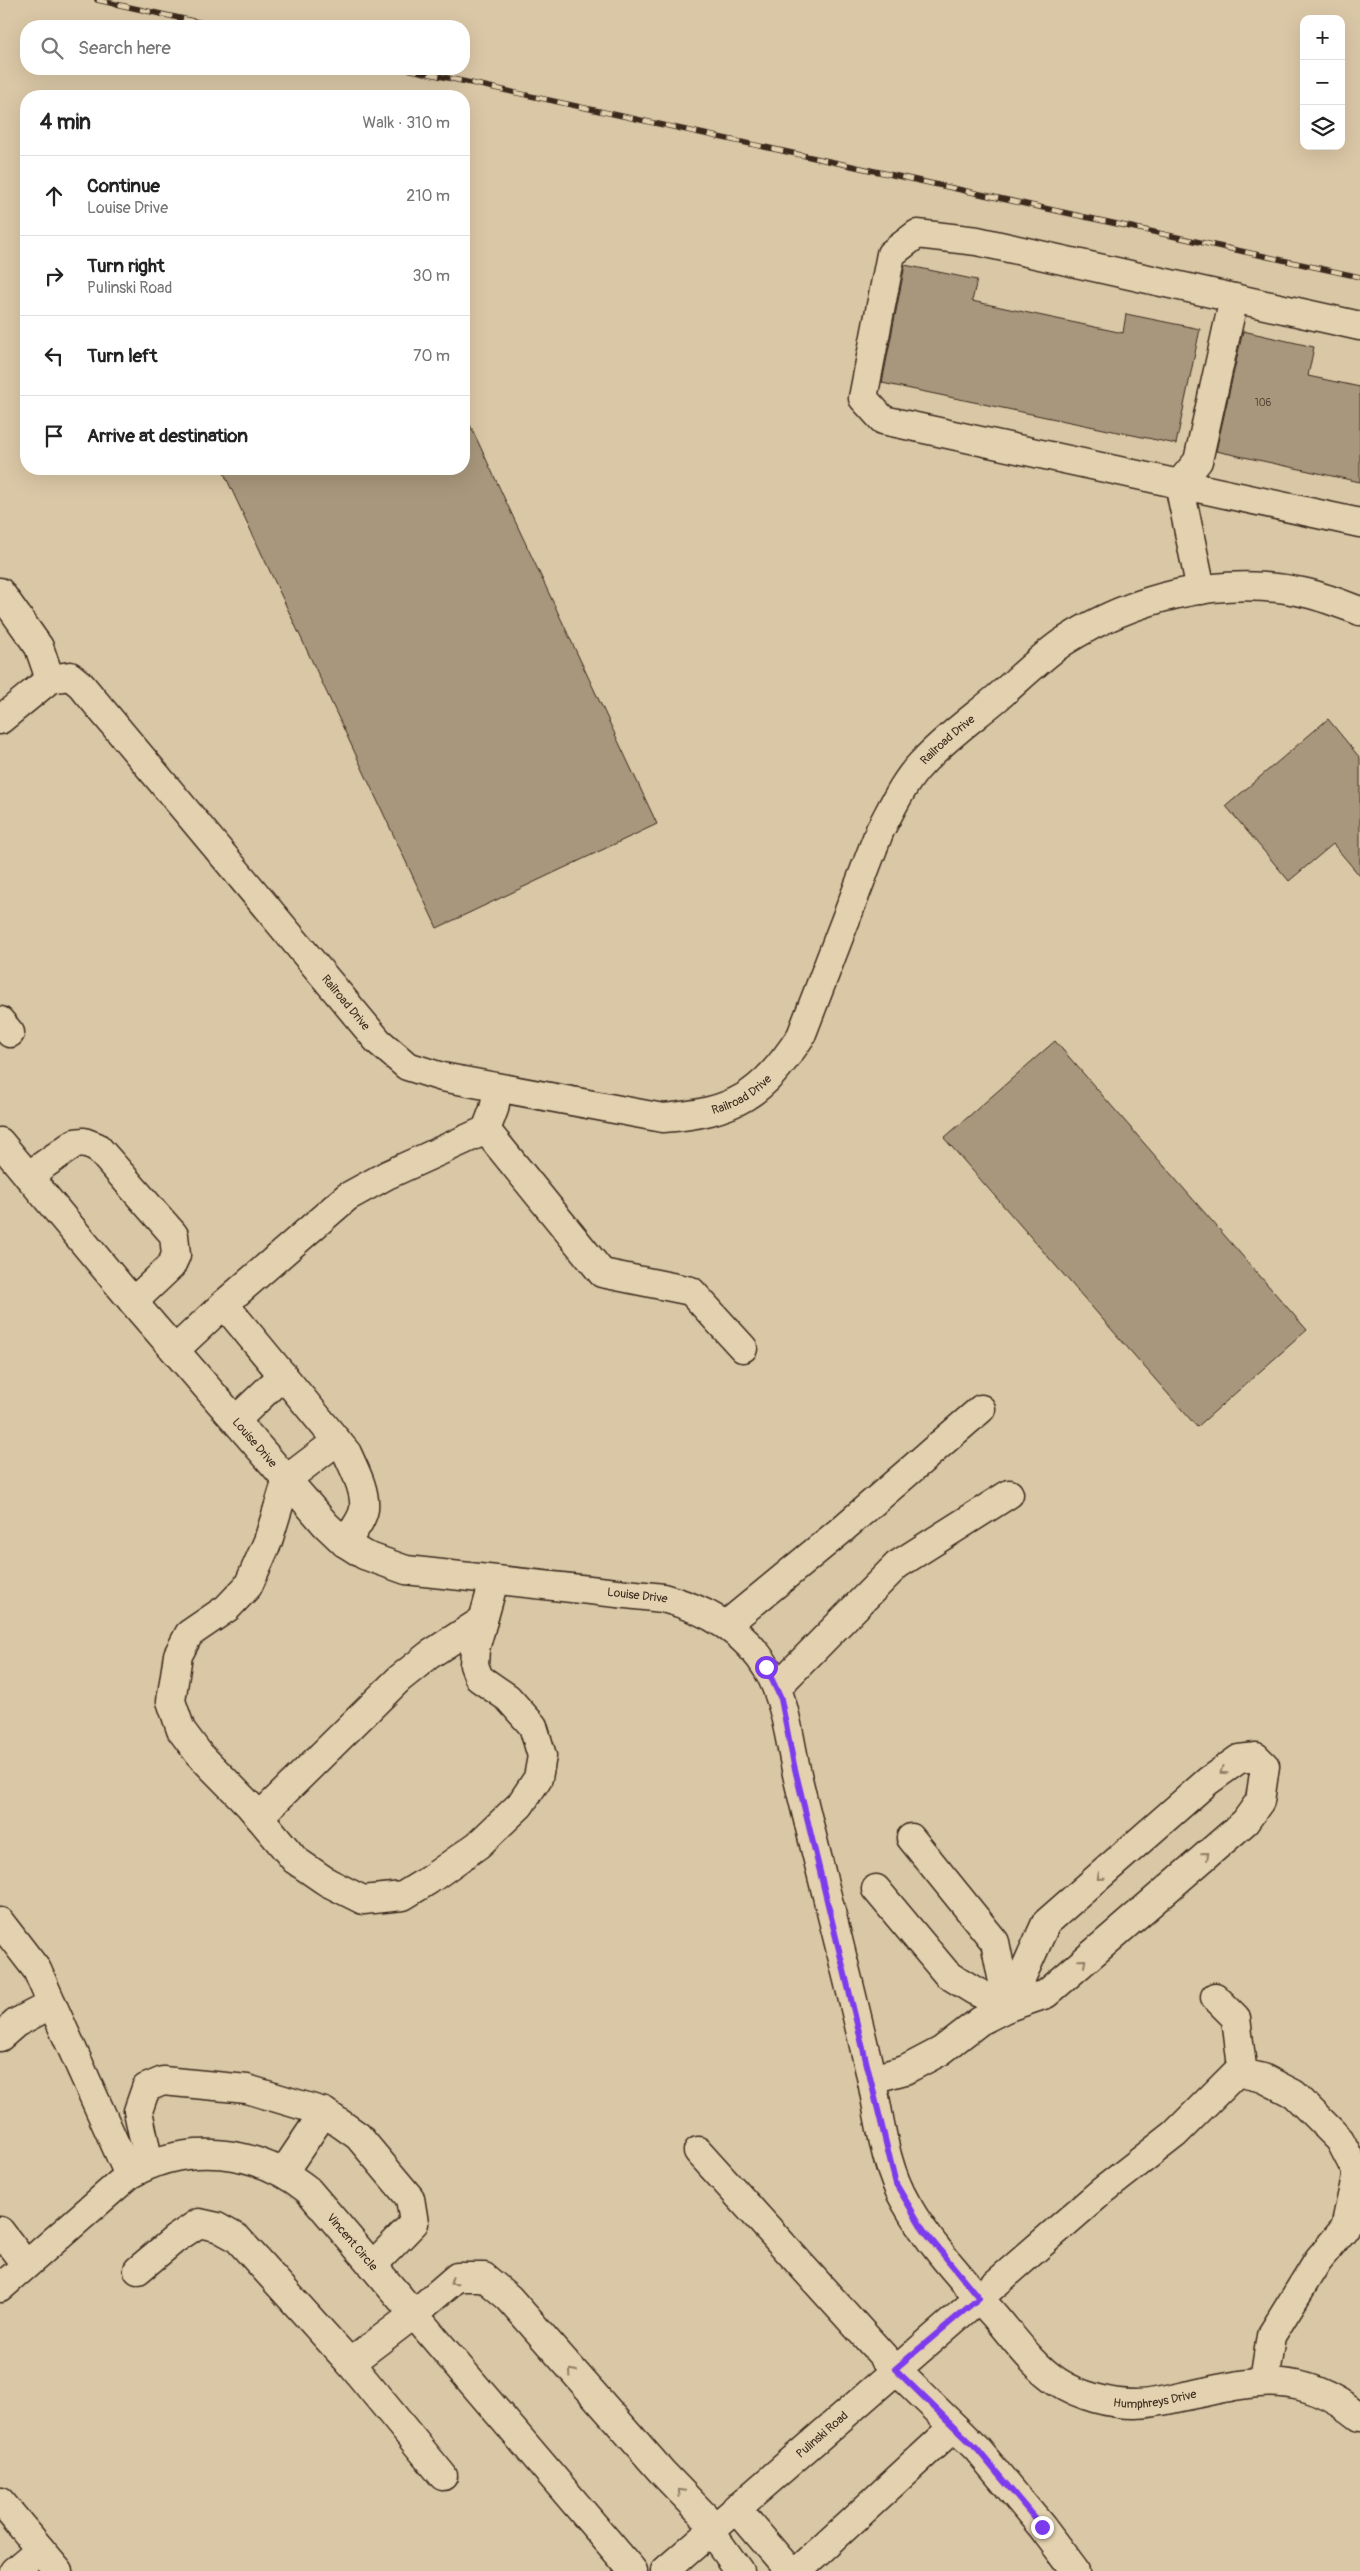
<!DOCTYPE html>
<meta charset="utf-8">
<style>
body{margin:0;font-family:Pangolin,sans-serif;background:#f6f6f6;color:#222}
.controls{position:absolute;right:15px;top:15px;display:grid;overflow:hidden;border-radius:10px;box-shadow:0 5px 20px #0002}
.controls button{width:45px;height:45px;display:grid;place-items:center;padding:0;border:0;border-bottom:1px solid #e0e0e0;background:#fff;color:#222;font:25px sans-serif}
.stop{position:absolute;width:15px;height:15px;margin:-11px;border:4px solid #7c3aed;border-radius:50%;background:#fff}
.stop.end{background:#7c3aed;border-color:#fff;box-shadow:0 1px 5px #0008}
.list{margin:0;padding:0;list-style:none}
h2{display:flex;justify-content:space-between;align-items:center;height:65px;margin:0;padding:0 20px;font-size:21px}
h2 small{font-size:16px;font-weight:400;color:#767676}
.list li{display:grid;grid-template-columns:32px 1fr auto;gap:15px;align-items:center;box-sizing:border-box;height:80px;padding:0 20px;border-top:1px solid #e0e0e0}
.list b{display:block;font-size:19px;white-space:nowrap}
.list p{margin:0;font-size:16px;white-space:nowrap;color:#767676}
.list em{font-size:16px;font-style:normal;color:#767676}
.icon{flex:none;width:28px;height:28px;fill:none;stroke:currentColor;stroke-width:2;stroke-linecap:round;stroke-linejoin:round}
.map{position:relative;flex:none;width:1360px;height:2571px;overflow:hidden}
.search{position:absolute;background:#fff;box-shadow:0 5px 20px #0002;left:20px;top:20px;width:450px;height:55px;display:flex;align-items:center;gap:12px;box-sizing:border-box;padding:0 18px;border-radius:20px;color:#767676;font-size:19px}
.panel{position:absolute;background:#fff;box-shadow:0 5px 20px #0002;left:20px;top:90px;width:450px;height:385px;border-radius:20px}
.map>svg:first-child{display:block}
.building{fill:#a8977c;stroke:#3b2a1e}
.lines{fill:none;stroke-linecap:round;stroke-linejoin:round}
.minor-casing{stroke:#3b2a1e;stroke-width:31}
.minor{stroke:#e4d1af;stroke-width:28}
.rail-casing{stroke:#3b2a1e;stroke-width:5.5}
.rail{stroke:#e4d1af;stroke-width:4;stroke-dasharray:11;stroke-linecap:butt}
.oneway{stroke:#907e66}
.route{stroke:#7c3aed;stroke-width:6}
.labels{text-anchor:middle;stroke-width:4.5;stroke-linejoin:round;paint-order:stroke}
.number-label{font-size:10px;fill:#564536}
.street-label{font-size:12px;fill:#3b2a1e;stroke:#e4d1af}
</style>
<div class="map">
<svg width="1360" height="2571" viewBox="0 0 1360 2571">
<rect width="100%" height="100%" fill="#dac7a6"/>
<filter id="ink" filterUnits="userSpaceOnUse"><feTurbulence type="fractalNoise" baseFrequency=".02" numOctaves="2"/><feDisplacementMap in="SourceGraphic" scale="10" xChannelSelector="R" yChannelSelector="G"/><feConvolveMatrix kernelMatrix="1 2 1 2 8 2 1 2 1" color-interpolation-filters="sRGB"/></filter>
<g filter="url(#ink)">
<path class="building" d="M905 265 977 280 972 301 1123 333 1126 314 1200 329 1176 444 882 383Z
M1243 331 1314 347 1308 376 1360 387V482L1216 451Z
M464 412 657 824 437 928 222 469H464Z
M1328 719 1360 758V876L1333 844 1289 881 1226 806Z
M1055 1041 1307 1330 1197 1427 944 1138Z"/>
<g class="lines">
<defs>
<g id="minor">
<path d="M1360 326 977 241 917 234 891 254 863 398 883 420 1360 523"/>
<path d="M1201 590 1179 484 1198 461 1234 298"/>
<path d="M0 592 39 647 50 679"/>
<path id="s1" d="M50 679 70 676 81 685 378 1041 407 1066 442 1077 663 1118C735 1112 761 1096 801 1036L880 830C892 808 904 781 922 763 944 739 972 719 997 698 1018 680 1040 658 1063 642 1133 597 1220 575 1302 592 1322 596 1341 604 1360 611"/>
<path d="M0 720 50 679"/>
<path d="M0 1021 10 1033"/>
<path d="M486 1130 602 1273 691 1291 743 1348"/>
<path id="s2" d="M0 1142 139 1309 326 1525 345 1543 364 1555 406 1570 663 1598C705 1609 745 1631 768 1670 787 1703 790 1746 799 1783 822 1879 848 1975 870 2072 880 2116 883 2164 906 2203 929 2244 963 2280 994 2315 1014 2338 1033 2366 1058 2382 1080 2396 1110 2404 1135 2404 1154 2404 1172 2399 1190 2395 1258 2380 1301 2370 1360 2417"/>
<path d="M28 1176 75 1143 84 1142 97 1147 174 1235 176 1255 171 1266 133 1302"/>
<path d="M224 1304 347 1197 387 1175 486 1130 494 1109 498 1088"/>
<path d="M175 1350 224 1304 347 1453C354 1469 366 1490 364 1509 362 1521 351 1533 345 1543"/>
<path d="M236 1420 283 1375"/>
<path d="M337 1441 287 1479 268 1541 248 1586 227 1608 189 1634 178 1655 171 1701 181 1730 199 1754 250 1806 295 1860 327 1882 363 1900 403 1896 429 1880 478 1845 520 1805 538 1778 542 1756 533 1726 508 1698 479 1678 474 1665 475 1649 494 1581"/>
<path d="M726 1625 839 1532 981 1409"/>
<path d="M777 1687 897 1565 1009 1494"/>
<path d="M259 1817 399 1679 429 1655 483 1620"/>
<path d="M911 1838 995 1942 1008 2007"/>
<path d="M876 1889 947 1974 975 1991 1008 2007"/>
<path d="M0 1922 37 1970 52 2004"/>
<path d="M0 2037 16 2023 52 2004 129 2175"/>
<path d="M1237 2072 1263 2078 1294 2094 1340 2140 1357 2173 1345 2228 1318 2260 1271 2336 1264 2381"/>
<path d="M872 2079 905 2070 941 2051 980 2021 1008 2007 1046 1994 1245 1822 1260 1801 1265 1766 1256 1757 1239 1759 1208 1781 1046 1923 1008 2007"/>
<path d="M698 2151 895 2369 977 2449 1042 2527 1075 2571"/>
<path d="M149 2164 138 2111 146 2088 163 2081 247 2089 324 2112 358 2136 410 2198 414 2223 372 2266"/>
<path d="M283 2173 324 2112"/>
<path d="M0 2231 26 2265"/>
<path d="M138 2270 175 2239 199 2223 217 2227 237 2238 350 2363 413 2315 457 2277H484L509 2298 662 2472 715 2527"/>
<path id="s3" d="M0 2288 129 2175C187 2141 257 2149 308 2190L633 2571"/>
<path d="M350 2363 443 2476"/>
<path d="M0 2501 59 2571"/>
<path d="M736 2508 790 2571"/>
<path d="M710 2531 739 2571"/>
<path d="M14 2571 40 2549"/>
<path id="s4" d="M665 2571 1101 2192 1175 2134 1242 2067 1236 2018 1215 1997"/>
<path d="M798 2571 954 2427"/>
</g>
</defs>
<use href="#minor" class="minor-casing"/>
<use href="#minor" class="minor"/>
<defs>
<path id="rail" d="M97 0 216 26
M407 69 1360 277"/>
</defs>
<use href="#rail" class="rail-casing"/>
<use href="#rail" class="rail"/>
</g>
<defs><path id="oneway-chevron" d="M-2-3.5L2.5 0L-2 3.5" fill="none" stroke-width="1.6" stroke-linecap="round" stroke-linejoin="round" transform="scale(1.25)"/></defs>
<g class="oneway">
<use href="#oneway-chevron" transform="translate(1223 1771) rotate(145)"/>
<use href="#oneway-chevron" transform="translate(1206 1855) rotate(-41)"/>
<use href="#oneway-chevron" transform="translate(1100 1877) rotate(139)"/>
<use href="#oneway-chevron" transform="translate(1083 1962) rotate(-41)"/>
<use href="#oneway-chevron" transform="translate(453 2282) rotate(145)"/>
<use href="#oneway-chevron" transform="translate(572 2372) rotate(-131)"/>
<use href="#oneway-chevron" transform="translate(681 2492) rotate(-134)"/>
</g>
</g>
<g class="lines" filter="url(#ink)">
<path class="route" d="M766 1667 781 1699 794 1765 896 2184 924 2231 979 2298 895 2369 977 2449 1042 2527"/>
</g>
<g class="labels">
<g class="number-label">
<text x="1263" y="406">106</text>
</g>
<g class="street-label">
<text dy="4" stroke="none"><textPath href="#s1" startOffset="1301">Railroad Drive</textPath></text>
<text dy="4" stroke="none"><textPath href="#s1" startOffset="448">Railroad Drive</textPath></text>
<text dy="4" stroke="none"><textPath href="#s1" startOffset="881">Railroad Drive</textPath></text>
<text dy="4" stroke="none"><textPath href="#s2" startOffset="394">Louise Drive</textPath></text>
<text dy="4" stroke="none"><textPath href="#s2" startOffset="829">Louise Drive</textPath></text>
<text dy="4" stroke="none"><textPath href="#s3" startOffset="431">Vincent Circle</textPath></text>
<text dy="4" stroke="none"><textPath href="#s2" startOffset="1874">Humphreys Drive</textPath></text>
<text dy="4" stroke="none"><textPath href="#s4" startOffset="208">Pulinski Road</textPath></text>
</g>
</g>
</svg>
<div class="controls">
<button>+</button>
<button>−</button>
<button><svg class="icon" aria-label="layers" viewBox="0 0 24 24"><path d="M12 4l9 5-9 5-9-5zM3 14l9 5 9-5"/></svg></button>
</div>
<div class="stop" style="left:766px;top:1667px"></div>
<div class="stop end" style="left:1042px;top:2527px"></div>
<div class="search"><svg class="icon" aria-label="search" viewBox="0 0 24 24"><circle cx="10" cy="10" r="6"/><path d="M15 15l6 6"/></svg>Search here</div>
<section class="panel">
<h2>4 min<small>Walk · 310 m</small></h2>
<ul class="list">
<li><svg class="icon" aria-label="ahead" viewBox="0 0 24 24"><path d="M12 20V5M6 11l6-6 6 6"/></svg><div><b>Continue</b><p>Louise Drive</p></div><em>210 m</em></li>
<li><svg class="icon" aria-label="right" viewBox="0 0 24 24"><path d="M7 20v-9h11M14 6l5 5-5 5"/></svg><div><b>Turn right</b><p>Pulinski Road</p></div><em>30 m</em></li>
<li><svg class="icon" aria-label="left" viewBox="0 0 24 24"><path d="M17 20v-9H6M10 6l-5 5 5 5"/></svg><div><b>Turn left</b></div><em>70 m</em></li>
<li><svg class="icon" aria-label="arrive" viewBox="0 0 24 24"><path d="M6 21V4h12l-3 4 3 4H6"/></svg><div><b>Arrive at destination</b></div></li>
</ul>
</section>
</div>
